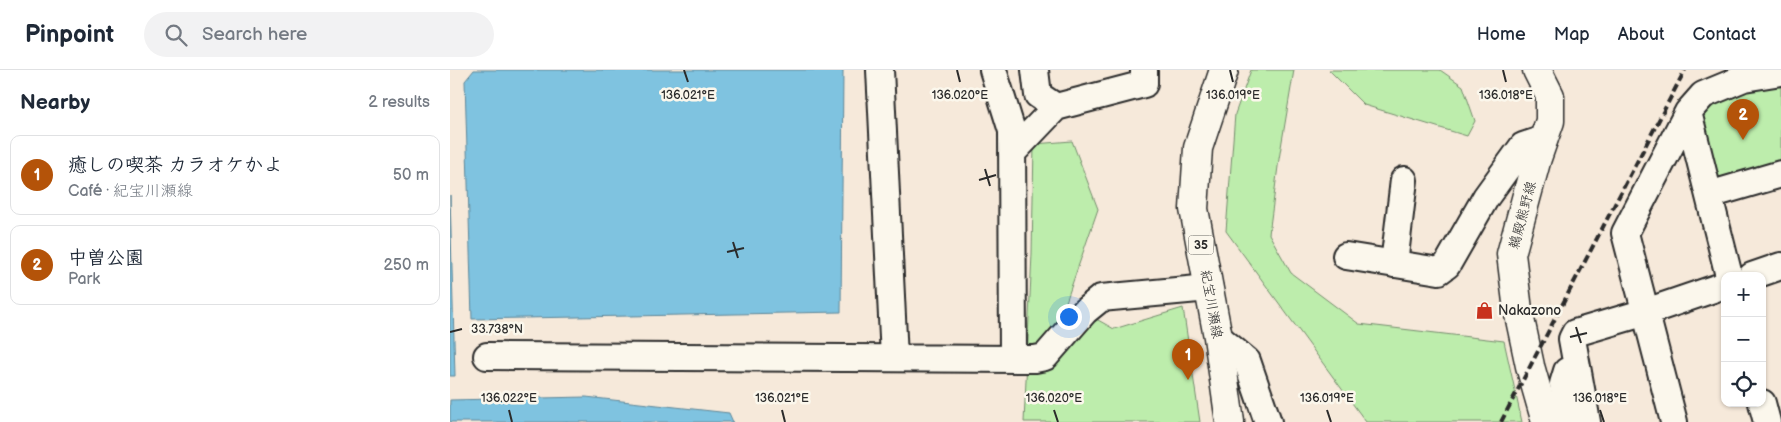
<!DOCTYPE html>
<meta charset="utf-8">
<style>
body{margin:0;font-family:"Balsamiq Sans","Klee One",sans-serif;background:#f2f2f3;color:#1f2937}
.controls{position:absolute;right:15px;bottom:15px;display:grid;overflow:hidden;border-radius:10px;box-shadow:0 1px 4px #0004}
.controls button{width:45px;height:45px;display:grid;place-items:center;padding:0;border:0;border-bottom:1px solid #e0e1e3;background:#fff;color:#1f2937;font:25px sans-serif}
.you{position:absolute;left:618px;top:246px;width:18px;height:18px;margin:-12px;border:4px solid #fff;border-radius:50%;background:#1a73e8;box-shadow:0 0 0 8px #1a73e833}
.badge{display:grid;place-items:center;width:32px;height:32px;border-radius:50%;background:#b45309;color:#fff;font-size:16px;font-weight:700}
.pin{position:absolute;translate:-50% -41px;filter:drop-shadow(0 1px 2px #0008)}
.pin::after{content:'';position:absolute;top:26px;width:18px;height:15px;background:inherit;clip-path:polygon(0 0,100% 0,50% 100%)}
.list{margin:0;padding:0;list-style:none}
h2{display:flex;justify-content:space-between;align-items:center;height:65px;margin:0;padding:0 20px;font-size:21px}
h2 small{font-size:16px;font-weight:400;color:#747a83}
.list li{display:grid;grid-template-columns:32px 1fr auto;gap:15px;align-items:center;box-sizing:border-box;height:80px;margin:0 10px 10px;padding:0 10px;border:1px solid #e0e1e3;border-radius:10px}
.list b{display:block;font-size:19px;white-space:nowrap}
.list p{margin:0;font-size:16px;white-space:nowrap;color:#747a83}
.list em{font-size:16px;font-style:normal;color:#747a83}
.icon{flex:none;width:28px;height:28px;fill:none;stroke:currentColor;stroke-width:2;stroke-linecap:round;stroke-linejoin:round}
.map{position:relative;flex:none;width:1331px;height:352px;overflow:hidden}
header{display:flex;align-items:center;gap:30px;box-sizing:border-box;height:70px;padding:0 25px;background:#fff;border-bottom:1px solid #e0e1e3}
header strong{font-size:24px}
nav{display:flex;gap:28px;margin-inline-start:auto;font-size:18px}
.search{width:350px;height:45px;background:#f2f2f3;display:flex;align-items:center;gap:12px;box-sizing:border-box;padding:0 18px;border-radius:28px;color:#747a83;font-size:19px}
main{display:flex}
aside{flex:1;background:#fff}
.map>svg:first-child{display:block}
.green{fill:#bdedac;stroke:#748c6c}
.water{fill:#7fc3e0;stroke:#5d8698}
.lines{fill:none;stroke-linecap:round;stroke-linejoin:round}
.minor-casing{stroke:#2b2b2b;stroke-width:30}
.major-casing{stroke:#2b2b2b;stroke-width:31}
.minor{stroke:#fbf7ec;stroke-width:26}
.major{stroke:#fbf7ec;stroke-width:28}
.rail{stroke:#2b2b2b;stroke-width:4;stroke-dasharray:8 4;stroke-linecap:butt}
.ticks{fill:none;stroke:#2b2b2b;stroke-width:2}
.labels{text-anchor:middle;stroke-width:5;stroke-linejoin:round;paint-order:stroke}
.shield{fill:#fbf7ec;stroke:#696865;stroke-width:1}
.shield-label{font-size:12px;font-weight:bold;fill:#2b2b2b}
.street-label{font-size:14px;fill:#2b2b2b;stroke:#fbf7ec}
.poi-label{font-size:14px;fill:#2b2b2b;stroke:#fbf7ec;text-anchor:start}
.ticks-label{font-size:12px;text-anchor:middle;fill:#2b2b2b;stroke:#fbf7ec;stroke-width:5;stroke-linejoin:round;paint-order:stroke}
</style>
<header>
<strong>Pinpoint</strong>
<div class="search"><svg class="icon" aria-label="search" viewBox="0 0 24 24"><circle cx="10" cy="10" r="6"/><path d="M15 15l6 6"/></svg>Search here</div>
<nav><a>Home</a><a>Map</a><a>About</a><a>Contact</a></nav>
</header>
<main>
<aside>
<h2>Nearby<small>2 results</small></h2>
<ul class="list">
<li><span class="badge">1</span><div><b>癒しの喫茶 カラオケかよ</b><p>Café · 紀宝川瀬線</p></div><em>50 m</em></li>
<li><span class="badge">2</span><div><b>中曽公園</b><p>Park</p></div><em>250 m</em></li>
</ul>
</aside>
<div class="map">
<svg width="1331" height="352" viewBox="0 0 1331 352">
<rect width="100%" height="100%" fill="#f6e9da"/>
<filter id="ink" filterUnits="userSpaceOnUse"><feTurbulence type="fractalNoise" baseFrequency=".02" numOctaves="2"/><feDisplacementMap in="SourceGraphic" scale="10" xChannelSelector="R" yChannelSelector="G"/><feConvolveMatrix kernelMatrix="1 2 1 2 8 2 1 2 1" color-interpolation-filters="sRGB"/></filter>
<g filter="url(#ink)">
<path class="green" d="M801 0H844L829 89 819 164 841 203 909 254 1054 271 1072 352H916L776 161 785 44Z
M879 0H990L1013 16 1025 51 1017 66 914 35Z
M1331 0V96L1266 112 1247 44 1259 29Z
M622 71 648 139 616 232 664 259 733 238 750 352H574L582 184 584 74Z"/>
<path class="water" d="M24 0H393L391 242 22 249 15 11Z
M0 125 5 306H0Z
M136 327 279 343 283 352H0V330Z"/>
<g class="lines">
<defs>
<path id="minor" d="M430 0 444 288
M543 0 562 61 563 289
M585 0 588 25 606 37
M1238 42 1279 206
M562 83 606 37 694 14V0
M1259 125 1331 104
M896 186 989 201 997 195 1036 127 1073 76 1094 69
M944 194 954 110
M1302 206 1331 196
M768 267 797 291 818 352
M37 286 585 289 595 287 635 241 651 228 759 218
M1312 333 1317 352
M1111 352 1114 350 1116 331 1113 314 1117 301
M1137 352 1122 269 1125 263 1196 242 1275 215
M1224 352 1175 163 1238 42 1253 25 1294 8 1331 2"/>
<path id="major" d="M774 0 748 78 744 139 768 267 780 352
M1087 0 1100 26V51L1087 88 1061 184 1068 240 1080 296 1096 352"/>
</defs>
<use href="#minor" class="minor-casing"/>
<use href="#major" class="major-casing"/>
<use href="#minor" class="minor"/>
<use href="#major" class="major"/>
<path class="rail" d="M1051 352 1235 0"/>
</g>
</g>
<path class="ticks" d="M234 0 238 12M507 0 510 12M780 0 783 12M1053 0 1056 12M535 99 540 116M529 110 546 105M283 172 288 188M277 182 294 178M1126 257 1131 273M0 262 12 259M1120 267 1137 263M59 340 62 352M332 340 335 352M604 340 608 352M877 340 881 352M1150 340 1154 352"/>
<defs>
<symbol id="shop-bare" viewBox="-9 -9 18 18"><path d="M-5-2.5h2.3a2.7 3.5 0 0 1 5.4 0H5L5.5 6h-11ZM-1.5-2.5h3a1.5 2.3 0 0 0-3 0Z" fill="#c8321e" stroke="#fbf7ec" stroke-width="2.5" paint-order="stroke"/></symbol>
</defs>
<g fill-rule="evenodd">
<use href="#shop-bare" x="1022" y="228" width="25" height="25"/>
</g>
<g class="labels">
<rect class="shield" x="738.5" y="165.5" width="25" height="19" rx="4"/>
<g class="shield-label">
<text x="751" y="179">35</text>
</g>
<g class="street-label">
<text transform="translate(1072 145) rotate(-75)" y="5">鵜殿熊野線</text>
<text transform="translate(762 234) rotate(80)" y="5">紀宝川瀬線</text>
</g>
<g class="poi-label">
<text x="1048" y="245">Nakazono</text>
</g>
</g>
<g class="ticks-label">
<text x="238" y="29">136.021°E</text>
<text x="510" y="29">136.020°E</text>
<text x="783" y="29">136.019°E</text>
<text x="1056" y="29">136.018°E</text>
<text x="47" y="263">33.738°N</text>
<text x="59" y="332">136.022°E</text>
<text x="877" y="332">136.019°E</text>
<text x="1150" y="332">136.018°E</text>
<text x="332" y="332">136.021°E</text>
<text x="604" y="332">136.020°E</text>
</g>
</svg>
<div class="controls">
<button>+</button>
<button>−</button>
<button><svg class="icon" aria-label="locate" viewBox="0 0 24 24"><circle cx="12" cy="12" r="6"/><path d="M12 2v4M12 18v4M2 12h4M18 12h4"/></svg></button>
</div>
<div class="you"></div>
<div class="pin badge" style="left:738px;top:310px">1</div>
<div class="pin badge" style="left:1293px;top:70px">2</div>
</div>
</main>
